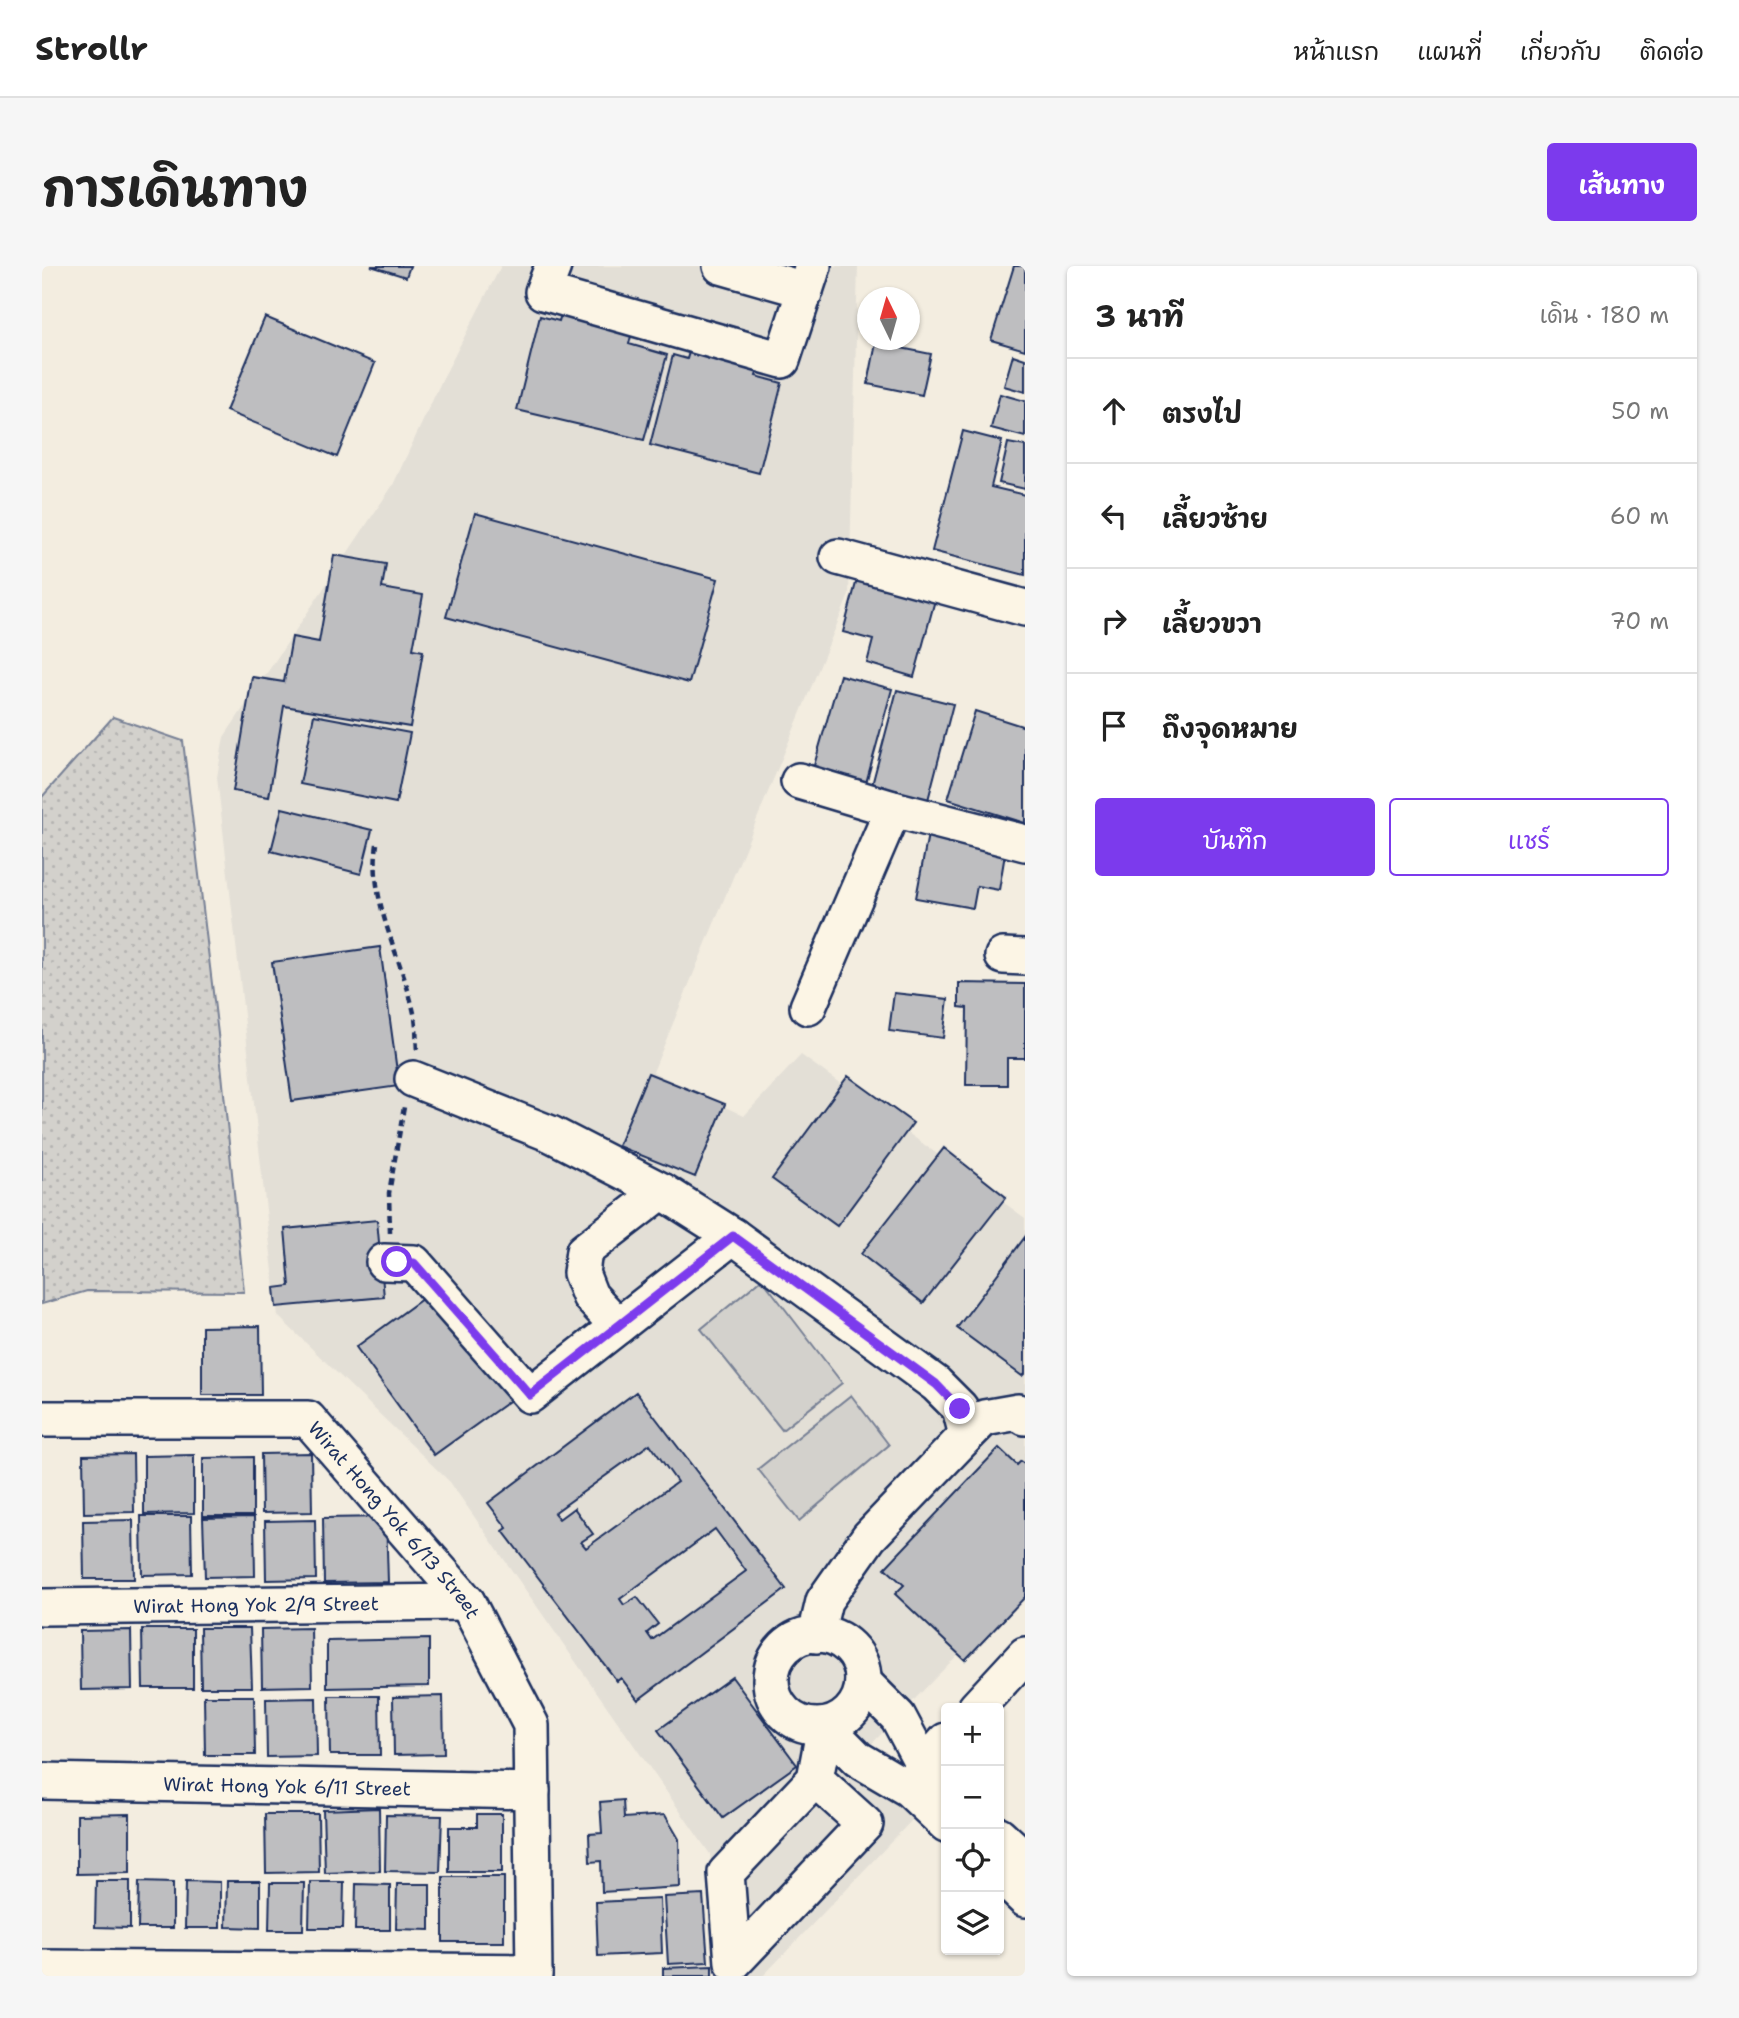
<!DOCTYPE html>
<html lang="th">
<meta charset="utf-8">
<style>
body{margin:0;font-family:"Shantell Sans","Playpen Sans Thai",sans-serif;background:#f6f6f6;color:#222}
.controls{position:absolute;right:21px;bottom:21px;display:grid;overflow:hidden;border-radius:7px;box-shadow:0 2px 5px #0004}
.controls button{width:63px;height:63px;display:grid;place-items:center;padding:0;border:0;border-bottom:2px solid #e0e0e0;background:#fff;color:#222;font:35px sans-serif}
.compass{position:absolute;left:815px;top:21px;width:63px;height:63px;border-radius:50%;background:#fff;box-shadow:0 2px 5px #0004;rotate:355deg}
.stop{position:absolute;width:21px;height:21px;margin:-16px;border:5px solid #7c3aed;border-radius:50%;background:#fff}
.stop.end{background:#7c3aed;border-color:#fff;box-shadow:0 2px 7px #0008}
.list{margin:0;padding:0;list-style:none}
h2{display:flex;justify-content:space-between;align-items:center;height:91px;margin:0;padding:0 28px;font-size:30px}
h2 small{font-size:23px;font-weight:400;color:#767676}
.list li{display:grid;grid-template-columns:46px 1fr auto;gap:21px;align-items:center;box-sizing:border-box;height:105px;padding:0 28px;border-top:2px solid #e0e0e0}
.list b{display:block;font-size:26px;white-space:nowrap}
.list em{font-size:23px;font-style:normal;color:#767676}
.actions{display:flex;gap:14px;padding:21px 28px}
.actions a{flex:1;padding:16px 0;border:2px solid #7c3aed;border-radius:7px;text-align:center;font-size:24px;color:#7c3aed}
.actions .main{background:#7c3aed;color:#fff}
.icon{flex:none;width:38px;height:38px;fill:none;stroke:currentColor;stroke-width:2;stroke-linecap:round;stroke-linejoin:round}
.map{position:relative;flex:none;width:983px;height:1710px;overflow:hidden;border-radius:7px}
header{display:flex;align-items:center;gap:42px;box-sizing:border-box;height:98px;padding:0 35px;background:#fff;border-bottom:2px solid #e0e0e0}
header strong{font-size:33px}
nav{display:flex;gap:38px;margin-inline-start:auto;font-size:24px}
.intro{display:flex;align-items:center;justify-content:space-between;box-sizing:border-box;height:168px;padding:0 42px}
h1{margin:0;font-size:49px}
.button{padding:18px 32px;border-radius:7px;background:#7c3aed;color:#fff;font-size:24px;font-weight:700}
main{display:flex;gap:42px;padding:0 42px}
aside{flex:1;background:#fff;border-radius:7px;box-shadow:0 2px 5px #0004}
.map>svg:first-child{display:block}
.built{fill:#e3dfd6}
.grass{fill:url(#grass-dots);stroke:#778095;stroke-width:2}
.pitch{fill:#d3d1cc;stroke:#778095;stroke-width:2}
.building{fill:#bebec0;stroke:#1b2f5e;stroke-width:2;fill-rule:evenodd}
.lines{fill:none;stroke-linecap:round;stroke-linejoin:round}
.minor-casing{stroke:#1b2f5e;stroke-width:40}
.path{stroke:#1b2f5e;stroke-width:4.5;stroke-dasharray:7 5;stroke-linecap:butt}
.minor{stroke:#fcf5e5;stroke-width:35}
.route{stroke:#7c3aed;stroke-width:9}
.labels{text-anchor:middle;stroke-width:7;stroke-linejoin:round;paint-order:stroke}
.street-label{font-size:19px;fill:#1b2f5e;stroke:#fcf5e5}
</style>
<header>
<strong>Strollr</strong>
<nav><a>หน้าแรก</a><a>แผนที่</a><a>เกี่ยวกับ</a><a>ติดต่อ</a></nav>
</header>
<div class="intro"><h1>การเดินทาง</h1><a class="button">เส้นทาง</a></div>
<main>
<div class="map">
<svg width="983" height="1710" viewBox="0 0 983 1710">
<defs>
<pattern id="grass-dots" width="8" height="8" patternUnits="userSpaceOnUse" patternTransform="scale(1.75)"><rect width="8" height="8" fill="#d3d1cc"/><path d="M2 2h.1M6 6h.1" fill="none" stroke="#b5b4b2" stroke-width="1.8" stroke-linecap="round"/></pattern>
</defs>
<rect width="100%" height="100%" fill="#f3ede0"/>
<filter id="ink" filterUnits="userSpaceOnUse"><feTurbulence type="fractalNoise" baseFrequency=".0143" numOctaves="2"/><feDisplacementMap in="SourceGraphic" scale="14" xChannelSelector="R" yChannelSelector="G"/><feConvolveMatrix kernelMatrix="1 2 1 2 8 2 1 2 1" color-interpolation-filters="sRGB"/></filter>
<g filter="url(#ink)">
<path class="built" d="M459 0H816L807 329 611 806 702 850 759 789 983 952V1319L816 1492 870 1554 721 1710H682L668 1588 408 1216 236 1050 175 511 182 471 351 219 400 114Z"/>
<path class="grass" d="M71 451 141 475 176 768 202 1026 45 1025 0 1038V531Z"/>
<path class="pitch" d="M720 1013 800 1117 740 1164 659 1063Z
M809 1129 847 1179 757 1255 716 1203Z"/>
<path class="building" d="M329 0H368L364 11Z
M972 0H983V84L949 74Z
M520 45 591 62 587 78 625 89 602 174 475 144 498 50 517 55Z
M223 51 333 97 295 191 184 145Z
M834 77 889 88 880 129 826 118Z
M649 79 718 97 714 110 740 117 717 207 608 179 631 89 645 93Z
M971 89 983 93V126L962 120Z
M958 128 983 135V171L949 162Z
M921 165 960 175 949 221 983 229V309L890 285Z
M966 177 983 180V223L957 217Z
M433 247 676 313 647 417 404 351Z
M292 289 344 298 340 322 381 329 371 383 381 385 368 461 242 440 227 531 191 525 210 411 242 416 250 371 277 376Z
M818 302 896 323 872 411 825 397 831 374 801 366Z
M798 409 850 423 824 517 771 503Z
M855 424 911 438 886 534 830 519Z
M933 445 983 461V557L906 533Z
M272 449 368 467 354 537 258 518Z
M240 542 330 564 319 608 229 585Z
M886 568 964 582 957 624 935 620 931 642 874 632Z
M338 681 357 820 250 835 230 696Z
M917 717 983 718V792H965V819H924L925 742 917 741Z
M852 727 906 733 901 772 847 765Z
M606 807 683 838 653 911 576 880Z
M806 810 871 857 795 960 730 913Z
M902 882 964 931 881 1037 819 988Z
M335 954 342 1031 234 1041 232 1022 248 1020 243 963Z
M983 971V1107L980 1110 915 1062Z
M391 1025 470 1133 392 1189 314 1081Z
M218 1060 219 1129H160V1061Z
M594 1126 744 1323 596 1434 579 1412 575 1415 461 1265 465 1262 446 1237ZM608 1178 635 1216 544 1282 539 1276 551 1268 532 1242 517 1253 512 1247ZM673 1263 704 1305 610 1374 605 1367 616 1358 595 1331 582 1339 578 1333Z
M957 1182 975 1199 979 1195 983 1198V1331L923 1394 853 1328 862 1319 843 1302Z
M269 1187 270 1246 220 1247 219 1188Z
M91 1188 92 1246 42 1247 41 1189Z
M152 1189V1247L102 1248V1190Z
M211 1191V1250H161V1192Z
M99 1250H149L150 1308 100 1309Z
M212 1251 213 1310 163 1311 161 1252Z
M344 1251 346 1316 282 1317 281 1252Z
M91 1254 92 1313H42L41 1255Z
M273 1254 274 1313 224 1314 223 1255Z
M158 1362H208L210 1421H159Z
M269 1362 270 1420 220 1421 219 1363Z
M100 1363H151V1422H101Z
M89 1364 90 1423 39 1424 38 1365Z
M387 1373V1420L285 1422V1375Z
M690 1411 755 1499 681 1552 616 1464Z
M162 1430H212L213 1489H163Z
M287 1430H337L338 1489H288Z
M401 1430 402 1488 352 1489 351 1431Z
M274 1432 275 1490 225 1491 224 1433Z
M581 1534 582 1552 623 1549 637 1573 638 1621 560 1626 559 1595 548 1596 547 1568 560 1567 558 1536Z
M337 1542 338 1605 283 1607 281 1544Z
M88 1548V1607L35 1608V1549Z
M223 1548H276L277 1606 224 1607Z
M435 1548H460V1606H407V1561H435Z
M344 1549 400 1550 398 1606 343 1605Z
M401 1611H462V1676H401Z
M54 1615H88V1662L53 1661Z
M144 1615 178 1616V1662H143Z
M185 1615H218V1662L184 1661Z
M97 1616 131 1617V1662H96Z
M268 1616H302L301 1662H267Z
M228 1617H262L261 1664H227Z
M314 1618 348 1619V1664H313Z
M355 1618H388V1664L354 1663Z
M661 1629 666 1696 626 1698 622 1631Z
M618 1633 620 1687 556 1690 554 1636Z
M670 1700V1710H621V1702Z"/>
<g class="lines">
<defs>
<g id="minor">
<path d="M511 0 501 26 740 94 771 0"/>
<path d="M679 0 763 24"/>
<path d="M796 291 983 342"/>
<path d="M757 515 851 543 983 577"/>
<path d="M961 690 983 691"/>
<path d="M766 741 851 543"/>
<path d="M371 813 509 868 620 925 691 970 894 1118 918 1142 925 1169 827 1271 782 1335 774 1369"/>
<path d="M342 996 372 997 488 1129 691 970"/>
<path d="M576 1060 548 1030 539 1007 542 985 620 925"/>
<path id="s1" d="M0 1153H266L425 1336 489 1459 492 1710"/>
<path d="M925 1169 942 1152 976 1146 983 1151"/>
<path id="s2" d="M0 1341 425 1336"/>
<circle cx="775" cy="1414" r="46"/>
<path d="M821 1416 856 1451 882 1500 904 1520"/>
<path d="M934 1442 983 1389"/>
<path d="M783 1460 816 1493 867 1523 904 1558"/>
<path d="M773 1513 823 1558 691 1697 684 1607 773 1513 783 1460"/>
<path id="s3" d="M0 1515 490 1525"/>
<path d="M871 1517 882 1500 904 1475"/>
<path d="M957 1569 983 1593"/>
<path d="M957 1608 983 1633"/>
<path d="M0 1702 492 1706"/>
</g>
</defs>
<use href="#minor" class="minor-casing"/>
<path class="path" d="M335 578C326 636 360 691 372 747 375 759 374 772 375 785
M348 967 347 927 362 841"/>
<use href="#minor" class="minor"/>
</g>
</g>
<g class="lines" filter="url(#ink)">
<path class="route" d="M355 996 372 997 488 1129 691 970 894 1118 918 1143"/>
</g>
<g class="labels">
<g class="street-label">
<text dy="7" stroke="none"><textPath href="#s1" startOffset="399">Wirat Hong Yok 6/13 Street</textPath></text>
<text dy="7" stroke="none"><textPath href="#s2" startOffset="214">Wirat Hong Yok 2/9 Street</textPath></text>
<text dy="7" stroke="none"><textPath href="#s3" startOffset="245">Wirat Hong Yok 6/11 Street</textPath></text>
</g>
</g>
</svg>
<div class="controls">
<button>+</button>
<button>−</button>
<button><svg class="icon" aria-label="locate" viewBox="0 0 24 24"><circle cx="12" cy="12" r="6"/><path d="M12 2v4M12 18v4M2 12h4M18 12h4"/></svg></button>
<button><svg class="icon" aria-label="layers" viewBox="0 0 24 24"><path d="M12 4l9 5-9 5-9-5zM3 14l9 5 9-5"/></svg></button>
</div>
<svg class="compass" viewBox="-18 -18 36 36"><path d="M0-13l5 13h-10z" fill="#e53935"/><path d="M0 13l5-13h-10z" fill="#767676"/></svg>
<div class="stop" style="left:355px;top:996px"></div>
<div class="stop end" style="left:918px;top:1143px"></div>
</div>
<aside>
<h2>3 นาที<small>เดิน · 180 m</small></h2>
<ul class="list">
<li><svg class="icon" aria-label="ahead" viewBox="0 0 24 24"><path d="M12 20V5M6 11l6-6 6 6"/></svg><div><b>ตรงไป</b></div><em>50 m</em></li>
<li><svg class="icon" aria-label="left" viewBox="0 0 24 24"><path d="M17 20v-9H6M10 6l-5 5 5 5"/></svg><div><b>เลี้ยวซ้าย</b></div><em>60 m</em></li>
<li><svg class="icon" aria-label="right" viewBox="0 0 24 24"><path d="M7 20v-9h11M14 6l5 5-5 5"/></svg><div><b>เลี้ยวขวา</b></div><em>70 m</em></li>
<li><svg class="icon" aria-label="arrive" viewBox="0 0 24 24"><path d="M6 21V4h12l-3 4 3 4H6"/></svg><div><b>ถึงจุดหมาย</b></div></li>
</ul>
<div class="actions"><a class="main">บันทึก</a><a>แชร์</a></div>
</aside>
</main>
